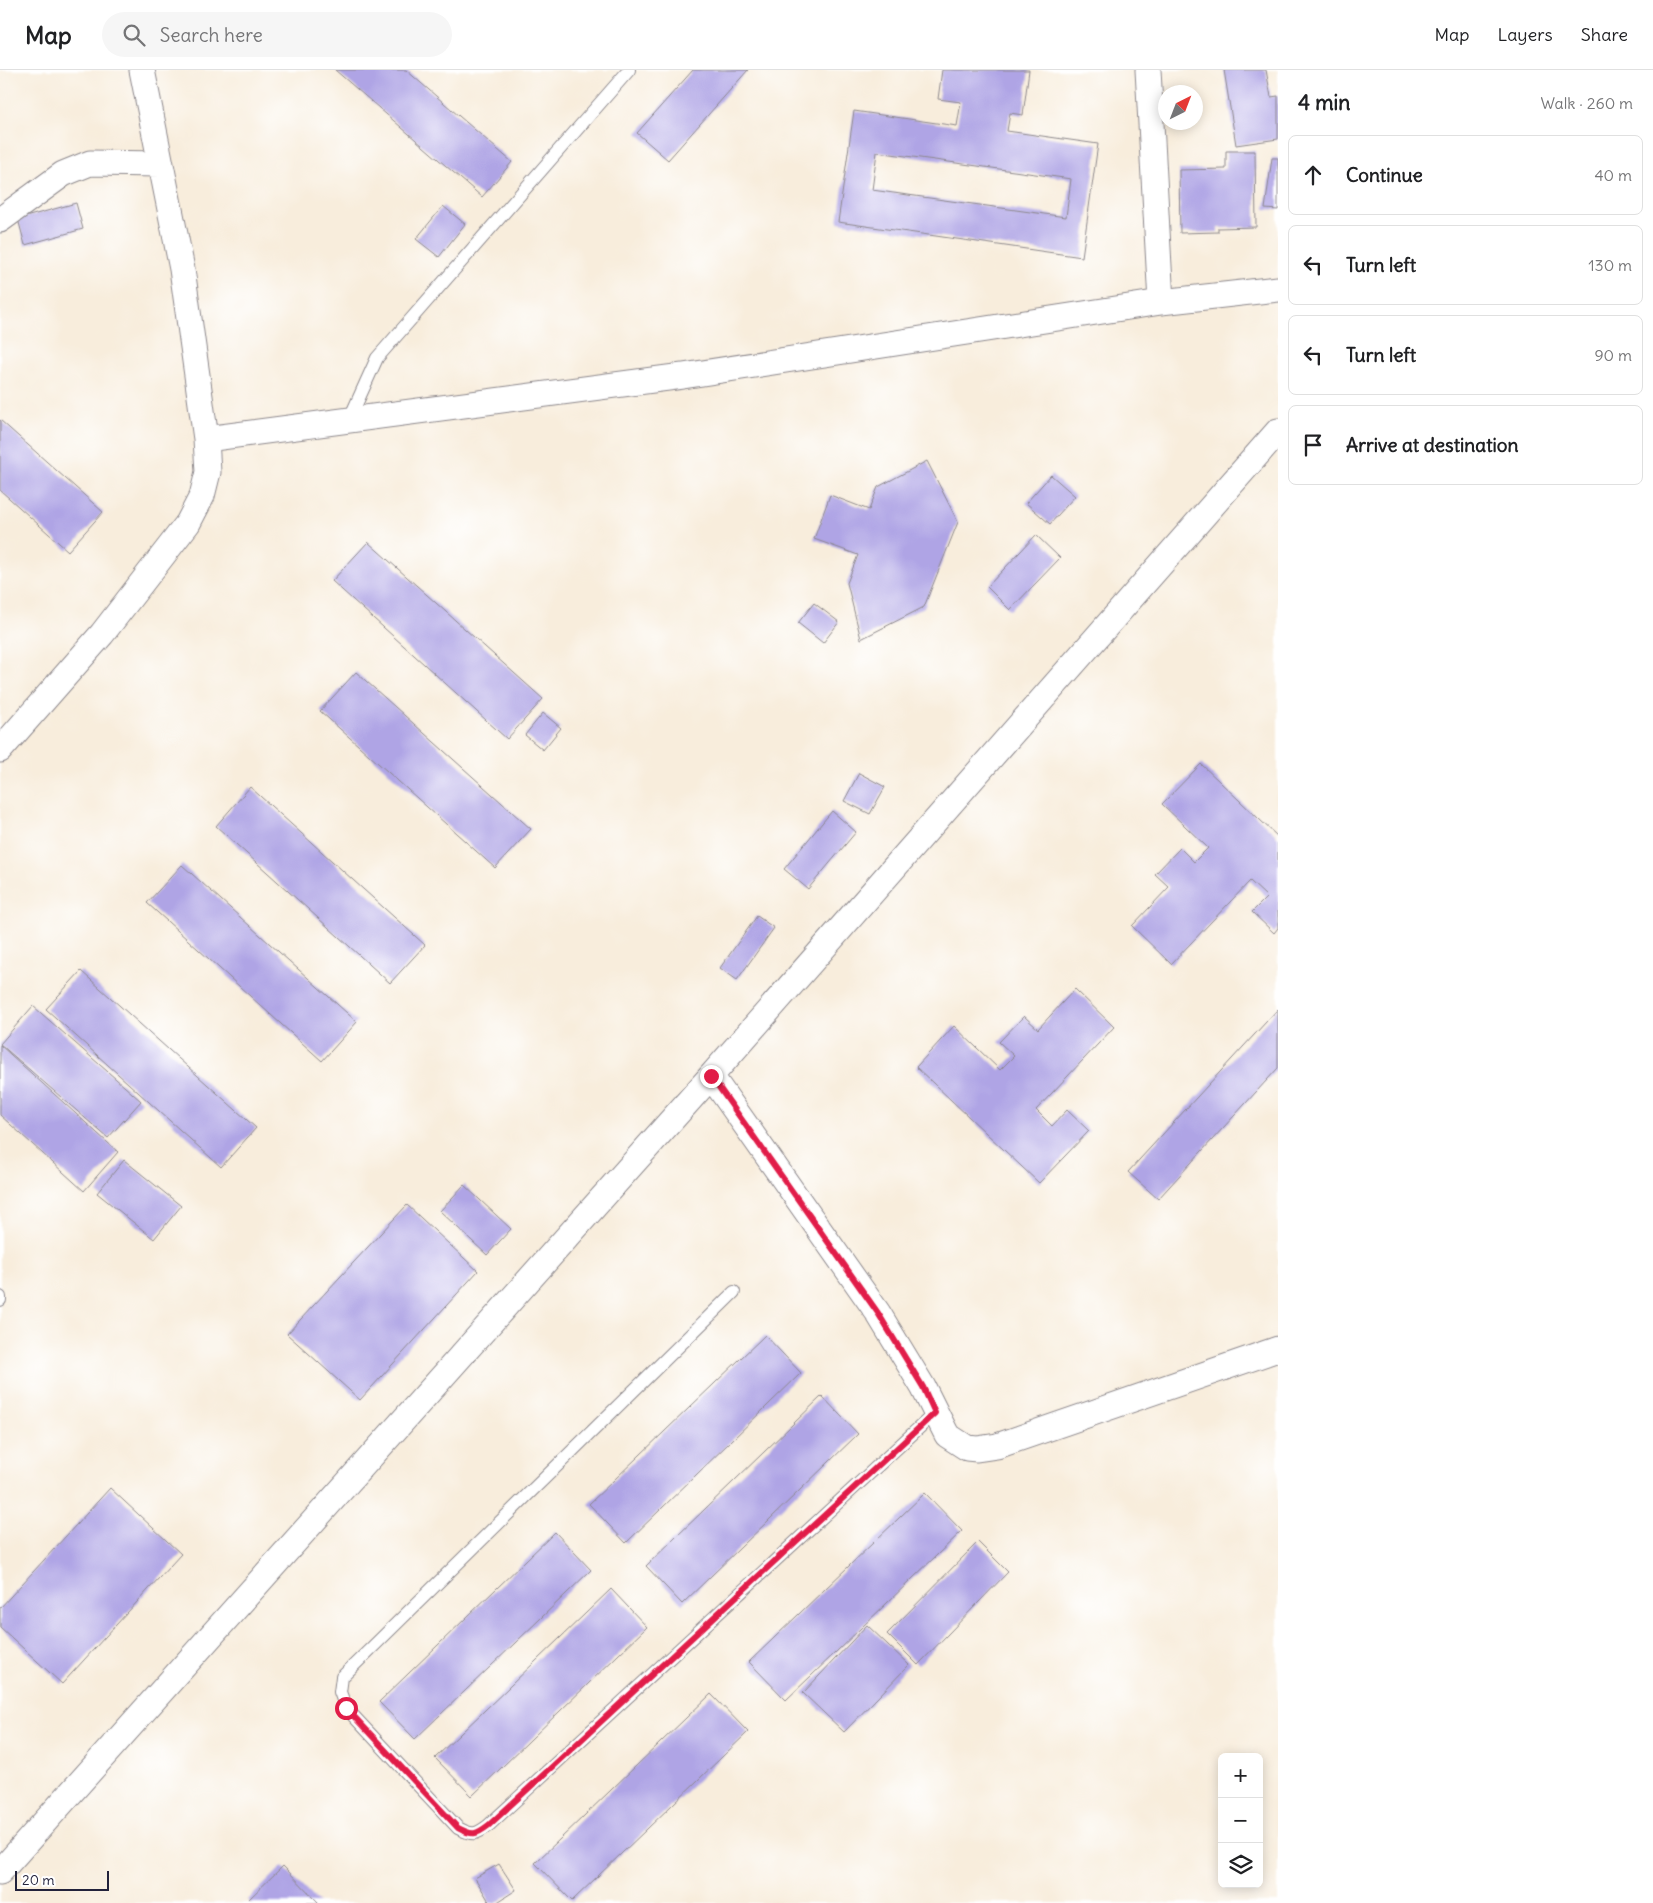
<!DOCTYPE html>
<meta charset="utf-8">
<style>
body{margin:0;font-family:Delius,sans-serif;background:#f6f6f6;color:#202124}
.controls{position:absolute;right:15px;bottom:15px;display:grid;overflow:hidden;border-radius:8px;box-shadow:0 2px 12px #0003}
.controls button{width:45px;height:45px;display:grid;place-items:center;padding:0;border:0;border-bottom:1px solid #e0e0e0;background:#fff;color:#202124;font:25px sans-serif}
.compass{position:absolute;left:1158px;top:15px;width:45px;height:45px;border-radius:50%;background:#fff;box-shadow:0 2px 12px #0003;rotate:42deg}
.scale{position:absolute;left:15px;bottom:12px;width:94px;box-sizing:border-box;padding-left:5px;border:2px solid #22223b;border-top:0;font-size:14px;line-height:18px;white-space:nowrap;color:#22223b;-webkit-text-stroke:4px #fff;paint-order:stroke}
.stop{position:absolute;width:15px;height:15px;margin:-11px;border:4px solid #e11d48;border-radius:50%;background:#fff}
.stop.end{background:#e11d48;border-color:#fff;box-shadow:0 1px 5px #0008}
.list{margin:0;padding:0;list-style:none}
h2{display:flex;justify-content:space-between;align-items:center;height:65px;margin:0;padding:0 20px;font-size:21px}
h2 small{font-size:16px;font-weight:400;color:#757577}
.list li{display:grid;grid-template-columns:32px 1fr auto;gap:15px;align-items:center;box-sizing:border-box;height:80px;margin:0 10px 10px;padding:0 10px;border:1px solid #e0e0e0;border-radius:8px}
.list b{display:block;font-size:19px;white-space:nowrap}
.list em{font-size:16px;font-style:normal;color:#757577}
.icon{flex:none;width:28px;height:28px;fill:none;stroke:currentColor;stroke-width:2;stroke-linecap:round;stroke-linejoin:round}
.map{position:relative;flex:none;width:1278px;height:1833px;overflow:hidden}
header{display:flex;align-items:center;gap:30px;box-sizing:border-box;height:70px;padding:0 25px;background:#fff;border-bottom:1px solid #e0e0e0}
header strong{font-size:24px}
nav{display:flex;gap:28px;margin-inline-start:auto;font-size:18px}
.search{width:350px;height:45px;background:#f6f6f6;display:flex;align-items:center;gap:12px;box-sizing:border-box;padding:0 18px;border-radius:28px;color:#757577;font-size:19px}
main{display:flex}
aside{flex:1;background:#fff}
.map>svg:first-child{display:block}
.building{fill:#afa4e5;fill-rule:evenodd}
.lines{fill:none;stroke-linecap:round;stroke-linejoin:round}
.service-casing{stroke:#8d888c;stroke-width:14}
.minor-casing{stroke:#8d888c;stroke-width:27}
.service{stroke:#fff;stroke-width:12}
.minor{stroke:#fff;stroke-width:25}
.route{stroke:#e11d48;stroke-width:6}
</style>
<header>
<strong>Map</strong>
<div class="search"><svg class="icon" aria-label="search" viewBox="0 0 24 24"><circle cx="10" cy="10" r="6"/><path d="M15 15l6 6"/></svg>Search here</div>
<nav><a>Map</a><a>Layers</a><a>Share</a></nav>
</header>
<main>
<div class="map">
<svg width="1278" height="1833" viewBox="0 0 1278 1833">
<rect width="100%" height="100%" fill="#fff"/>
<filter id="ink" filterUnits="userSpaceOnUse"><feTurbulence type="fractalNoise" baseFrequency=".02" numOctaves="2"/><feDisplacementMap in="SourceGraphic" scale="10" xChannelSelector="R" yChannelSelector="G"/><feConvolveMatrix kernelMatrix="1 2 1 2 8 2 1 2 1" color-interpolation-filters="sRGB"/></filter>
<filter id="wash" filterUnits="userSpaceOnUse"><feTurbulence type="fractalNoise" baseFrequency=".0096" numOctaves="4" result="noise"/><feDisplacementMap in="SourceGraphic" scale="20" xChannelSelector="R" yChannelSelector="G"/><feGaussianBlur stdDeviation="1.12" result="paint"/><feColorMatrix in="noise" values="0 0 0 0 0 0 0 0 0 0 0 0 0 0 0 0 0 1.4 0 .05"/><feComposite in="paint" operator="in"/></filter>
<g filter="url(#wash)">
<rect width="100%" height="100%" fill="#f8eddc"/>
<g id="blocks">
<path class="building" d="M335 0H406L512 92 482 127Z
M693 0H748L668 90 637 63Z
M942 0H1029L1023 45 1010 43 1007 61 1098 74 1082 187 838 152 854 41 957 56 961 32 938 29ZM877 82 1071 109 1066 147 872 120Z
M1224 0H1266L1271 27 1278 26V69L1236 75Z
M1226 81H1255L1256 157 1218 158V162L1180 163 1179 100 1226 99Z
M1272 88H1278V140L1265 139Z
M76 133 83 159 25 175 18 149Z
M443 136 465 154 439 187 416 169Z
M0 350 103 442 68 481 0 420Z
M927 391 958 452 924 537 861 569 847 513 858 485 814 469 830 425 869 440 878 417Z
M1051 405 1075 426 1050 454 1026 433Z
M1036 465 1060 488 1010 540 987 517Z
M368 472 543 629 507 669 332 511Z
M814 533 839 552 823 573 798 553Z
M356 602 531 759 495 798 320 641Z
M543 643 561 658 543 680 525 665Z
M1201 694 1278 767V858L1274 863 1252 842 1267 827 1250 811 1171 894 1132 856 1169 817 1155 804 1180 778 1194 792 1208 778 1162 734Z
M859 703 885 717 870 744 844 731Z
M250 717 425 875 390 913 216 756Z
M832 741 856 762 808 819 784 799Z
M182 795 357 952 322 991 147 833Z
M757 846 774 858 737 910 720 898Z
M81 901 256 1058 221 1097 46 939Z
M1075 919 1114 957 1036 1040 1052 1056 1067 1040 1089 1061 1039 1113 916 997 954 956 1000 1000 1014 986 999 972 1024 946 1038 959Z
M33 936 141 1031 108 1068 0 974Z
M1278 939V998L1158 1129 1128 1102Z
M0 975 118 1082 84 1121 0 1045Z
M124 1090 181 1136 154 1169 97 1123Z
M464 1115 511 1159 487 1185 440 1141Z
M407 1135 478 1201 360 1330 287 1264Z
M765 1265 801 1303 626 1473 589 1434Z
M822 1326 858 1364 682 1534 646 1496Z
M110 1418 181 1484 62 1614 0 1557V1538Z
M925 1423 962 1461 786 1630 749 1592Z
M555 1462 591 1500 415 1669 379 1632Z
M978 1472 1008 1502 918 1595 887 1564Z
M611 1519 647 1557 472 1726 435 1688Z
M867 1555 909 1595 844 1662 803 1623Z
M711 1624 748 1662 572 1831 535 1793Z
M499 1794 516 1820 496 1833H490L475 1808Z
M283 1796 319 1833H251L248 1830Z"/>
</g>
</g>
<g filter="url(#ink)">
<use href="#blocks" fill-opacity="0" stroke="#8d888c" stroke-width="1"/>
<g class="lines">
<defs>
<path id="service" d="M349 350 377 288 629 0
M734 1222 342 1607 340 1622 346 1638 458 1758C473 1766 476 1765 489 1755L935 1343
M0 1227V1230"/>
<path id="minor" d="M1148 0 1161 232
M0 150 63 104 90 93 161 94
M206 369 683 306 1161 232 1278 219
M0 680 102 564 188 453 202 426 208 402 206 369 182 199 142 0
M711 1006 878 1243 923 1317 947 1365 967 1378 977 1379 997 1376 1278 1279
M0 1802 711 1006 1278 361"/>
</defs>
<use href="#service" class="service-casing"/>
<use href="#minor" class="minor-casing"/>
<use href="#service" class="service"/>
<use href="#minor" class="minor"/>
</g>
</g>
<g class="lines" filter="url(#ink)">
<path class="route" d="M346 1638 458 1758C473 1766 476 1765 489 1755L935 1343 923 1317 878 1243 711 1006"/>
</g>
</svg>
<div class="controls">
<button>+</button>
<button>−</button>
<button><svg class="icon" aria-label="layers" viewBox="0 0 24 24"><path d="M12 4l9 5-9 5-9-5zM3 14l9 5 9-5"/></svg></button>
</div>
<svg class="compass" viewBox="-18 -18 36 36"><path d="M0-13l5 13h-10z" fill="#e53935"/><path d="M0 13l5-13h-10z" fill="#757577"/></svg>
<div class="scale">20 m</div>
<div class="stop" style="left:346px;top:1638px"></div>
<div class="stop end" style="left:711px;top:1006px"></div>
</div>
<aside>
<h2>4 min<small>Walk · 260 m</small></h2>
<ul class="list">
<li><svg class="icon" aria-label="ahead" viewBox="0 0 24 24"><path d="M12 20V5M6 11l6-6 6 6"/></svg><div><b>Continue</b></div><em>40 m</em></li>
<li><svg class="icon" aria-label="left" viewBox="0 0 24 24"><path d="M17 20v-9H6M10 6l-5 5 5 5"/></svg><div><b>Turn left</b></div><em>130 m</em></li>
<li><svg class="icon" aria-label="left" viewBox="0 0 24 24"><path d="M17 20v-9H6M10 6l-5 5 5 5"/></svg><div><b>Turn left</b></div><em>90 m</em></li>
<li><svg class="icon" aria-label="arrive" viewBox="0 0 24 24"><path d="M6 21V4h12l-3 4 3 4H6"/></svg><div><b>Arrive at destination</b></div></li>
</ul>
</aside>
</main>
